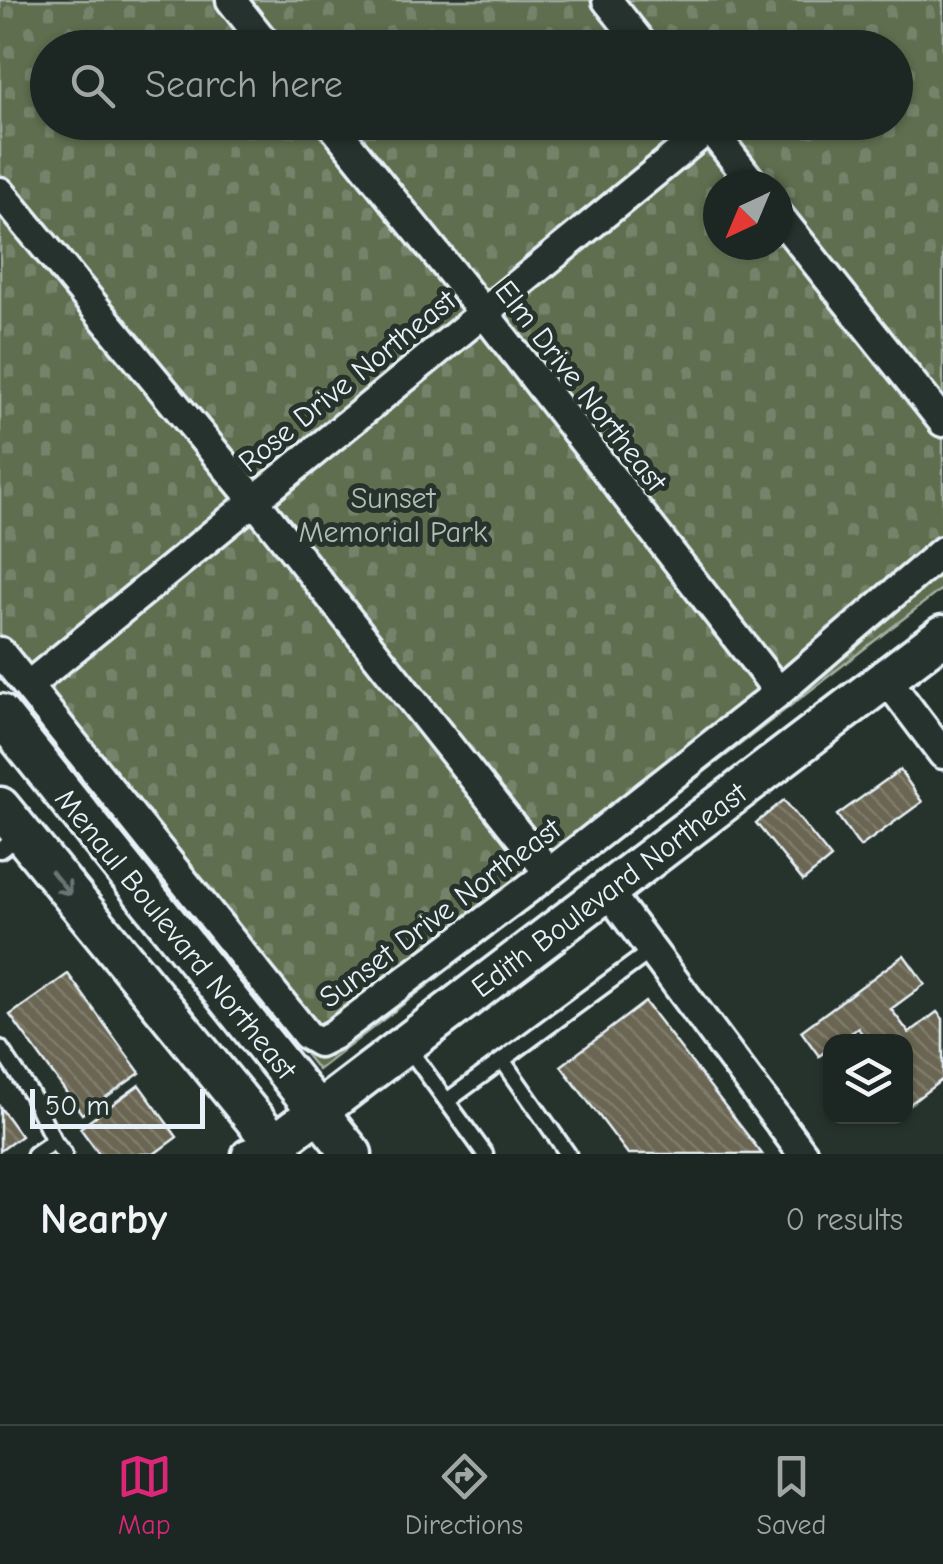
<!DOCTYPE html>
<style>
body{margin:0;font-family:"Comic Neue",sans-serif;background:#252e2a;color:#f1f3f6}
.controls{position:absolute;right:30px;bottom:30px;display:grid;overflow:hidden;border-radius:20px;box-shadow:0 2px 8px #0004}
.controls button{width:90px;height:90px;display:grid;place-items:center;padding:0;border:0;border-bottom:2px solid #3a4340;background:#1c2622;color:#f1f3f6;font:50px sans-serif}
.compass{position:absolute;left:703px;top:170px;width:90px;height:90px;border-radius:50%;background:#1c2622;box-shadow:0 2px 8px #0004;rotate:224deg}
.scale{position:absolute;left:30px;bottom:25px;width:175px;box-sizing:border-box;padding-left:10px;border:5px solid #e8f1f8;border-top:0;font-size:28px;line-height:35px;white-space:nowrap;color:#e8f1f8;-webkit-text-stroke:8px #26332d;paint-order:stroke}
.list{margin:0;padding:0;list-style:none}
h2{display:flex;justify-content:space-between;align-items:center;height:130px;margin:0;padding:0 40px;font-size:42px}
h2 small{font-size:32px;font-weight:400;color:#a0a5a5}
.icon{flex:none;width:55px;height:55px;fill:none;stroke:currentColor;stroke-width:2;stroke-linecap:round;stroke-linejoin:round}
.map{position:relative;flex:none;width:943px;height:1154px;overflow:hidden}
.search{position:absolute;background:#1c2622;box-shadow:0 2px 8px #0004;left:30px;right:30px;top:30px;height:110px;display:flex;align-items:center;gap:25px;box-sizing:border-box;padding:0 35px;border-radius:55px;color:#a0a5a5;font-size:38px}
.sheet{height:270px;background:#1c2622}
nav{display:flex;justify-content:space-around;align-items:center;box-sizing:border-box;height:140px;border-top:2px solid #3a4340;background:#1c2622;font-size:28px;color:#a0a5a5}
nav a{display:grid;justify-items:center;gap:5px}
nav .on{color:#db2777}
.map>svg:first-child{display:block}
.cemetery{fill:url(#cemetery-stones);stroke:#a3b0a4;stroke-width:2.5;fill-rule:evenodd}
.building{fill:url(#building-back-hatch);stroke:#e8f1f8;stroke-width:2.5}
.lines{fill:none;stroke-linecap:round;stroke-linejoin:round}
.lane-casing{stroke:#e8f1f8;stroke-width:21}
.street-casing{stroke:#e8f1f8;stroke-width:35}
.secondary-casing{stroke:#e8f1f8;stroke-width:45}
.lane{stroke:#26332d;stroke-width:14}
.street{stroke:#26332d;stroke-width:28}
.secondary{stroke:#26332d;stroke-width:38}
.oneway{stroke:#6a7674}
.labels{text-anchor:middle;stroke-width:10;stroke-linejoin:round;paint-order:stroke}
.street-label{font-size:30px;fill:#e8f1f8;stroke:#26332d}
.park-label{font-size:30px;fill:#b1bdb5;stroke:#26332d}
</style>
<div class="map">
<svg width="943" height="1154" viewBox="0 0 943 1154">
<defs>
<pattern id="cemetery-stones" width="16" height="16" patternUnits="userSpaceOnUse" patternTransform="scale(2.5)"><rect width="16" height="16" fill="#5e6e50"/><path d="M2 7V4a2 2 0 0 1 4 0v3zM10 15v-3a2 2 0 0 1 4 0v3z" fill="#75836a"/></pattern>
<pattern id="building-back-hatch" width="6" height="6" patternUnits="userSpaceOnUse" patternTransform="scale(2.5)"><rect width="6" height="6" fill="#6a6653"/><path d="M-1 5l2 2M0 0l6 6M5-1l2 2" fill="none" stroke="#7f7c6c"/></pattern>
</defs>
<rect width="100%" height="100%" fill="#26332d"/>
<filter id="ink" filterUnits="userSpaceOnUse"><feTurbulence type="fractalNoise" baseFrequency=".01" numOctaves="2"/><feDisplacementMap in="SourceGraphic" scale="20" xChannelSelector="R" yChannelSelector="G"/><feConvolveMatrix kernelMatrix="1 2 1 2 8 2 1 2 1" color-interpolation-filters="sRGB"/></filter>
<g filter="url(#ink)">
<path class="cemetery" d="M0 0H943V588L318 1070 0 672ZM48 48H896V122H48ZM718 185H778V245H718Z"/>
<path class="building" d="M900 770 922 802 860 847 837 815Z
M784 800 831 858 803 881 756 823Z
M904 955 925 984 891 1009 909 1033 937 1012 943 1019V1079L906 1107V1042H868L858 1028 839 1042H830V1048L819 1056 801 1031Z
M68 974 140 1073 82 1114 10 1015Z
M645 1002 762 1154H628L561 1066Z
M139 1085 177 1137 154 1154H99L80 1128Z
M0 1107 21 1136 0 1151Z"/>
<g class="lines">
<defs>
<path id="lane" d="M0 850 22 835
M406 1045 485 1154
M0 1048 31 1094 54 1141 64 1154
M503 1061 568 1154
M447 1101 652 950
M35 1154 54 1141"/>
<path id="street" d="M231 0 269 48
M607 0 645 48
M330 122 484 313 779 692
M705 122 754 185
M0 192 253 499 549 873
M778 215 943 422
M0 652 307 1035 319 1042 333 1035 549 873 779 692 943 551
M885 677 943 754
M28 686 709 128
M609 893 803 1154
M247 1154 275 1144"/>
<path id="secondary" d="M0 714 352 1154
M0 807 283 1154
M275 1144 943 635"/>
</defs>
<use href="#lane" class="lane-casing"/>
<use href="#street" class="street-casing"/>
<use href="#secondary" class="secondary-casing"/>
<use href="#lane" class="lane"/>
<use href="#street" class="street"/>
<use href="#secondary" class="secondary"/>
</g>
<defs><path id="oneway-shaft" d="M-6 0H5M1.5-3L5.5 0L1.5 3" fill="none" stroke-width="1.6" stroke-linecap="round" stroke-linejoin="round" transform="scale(2.5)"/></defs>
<use class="oneway" href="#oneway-shaft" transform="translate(61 883) rotate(51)"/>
</g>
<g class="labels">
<g class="street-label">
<text transform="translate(347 381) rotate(-39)" y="10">Rose Drive Northeast</text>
<text transform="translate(581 386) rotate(52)" y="10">Elm Drive Northeast</text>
<text transform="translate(609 890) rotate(-37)" y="10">Edith Boulevard Northeast</text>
<text transform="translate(440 913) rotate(-37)" y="10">Sunset Drive Northeast</text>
<text transform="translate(176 934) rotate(51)" y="10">Menaul Boulevard Northeast</text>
</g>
<g class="park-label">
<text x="393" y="508">Sunset<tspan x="393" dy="34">Memorial Park</tspan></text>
</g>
</g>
</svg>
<div class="controls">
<button><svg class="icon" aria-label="layers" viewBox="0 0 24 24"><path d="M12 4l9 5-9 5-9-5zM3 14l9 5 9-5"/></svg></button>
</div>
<svg class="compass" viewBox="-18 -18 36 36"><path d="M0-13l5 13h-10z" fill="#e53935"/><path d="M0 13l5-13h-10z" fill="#a0a5a5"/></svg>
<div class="scale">50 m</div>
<div class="search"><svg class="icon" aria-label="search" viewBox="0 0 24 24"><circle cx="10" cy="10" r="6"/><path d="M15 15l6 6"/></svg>Search here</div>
</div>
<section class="sheet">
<h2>Nearby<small>0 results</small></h2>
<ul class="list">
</ul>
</section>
<nav>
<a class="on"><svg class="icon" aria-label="map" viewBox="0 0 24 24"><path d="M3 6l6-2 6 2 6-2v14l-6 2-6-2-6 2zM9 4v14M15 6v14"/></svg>Map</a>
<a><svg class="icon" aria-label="directions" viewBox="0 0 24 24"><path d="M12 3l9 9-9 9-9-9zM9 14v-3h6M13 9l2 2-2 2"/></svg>Directions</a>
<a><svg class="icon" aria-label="saved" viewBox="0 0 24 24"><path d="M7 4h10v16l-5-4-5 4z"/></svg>Saved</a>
</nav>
